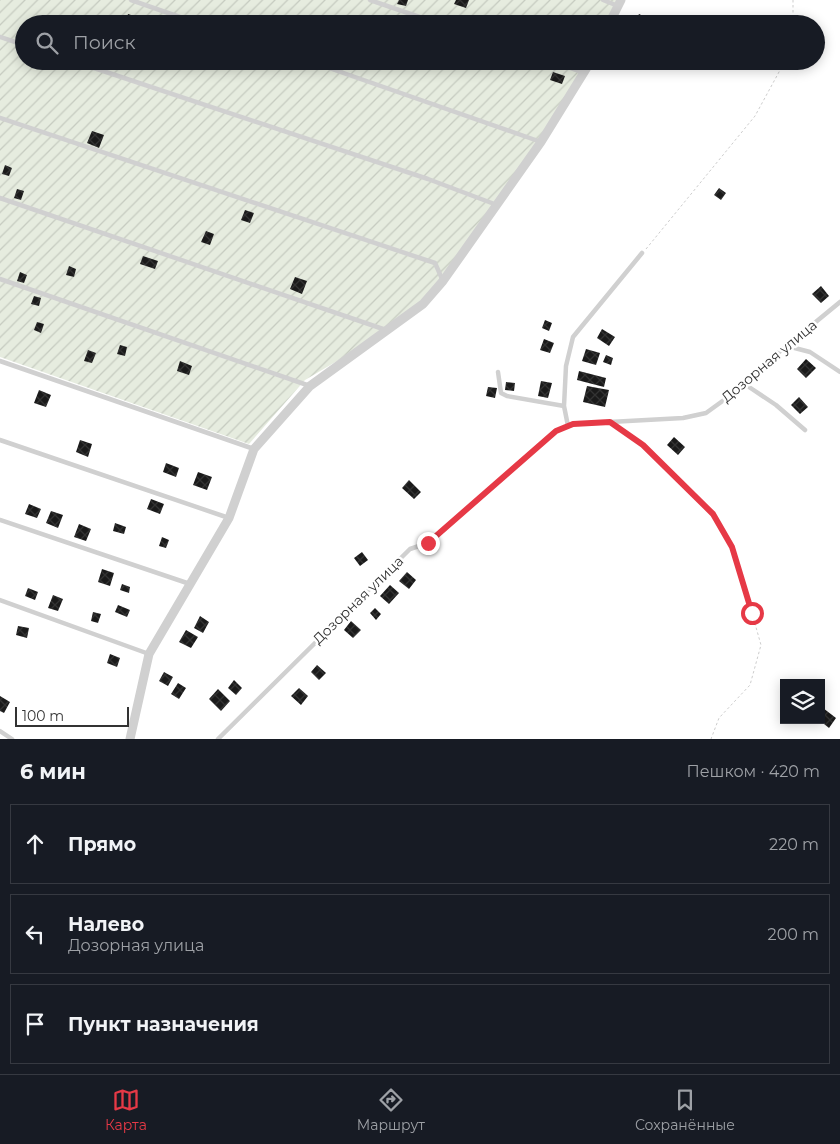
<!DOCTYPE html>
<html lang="ru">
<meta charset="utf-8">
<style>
body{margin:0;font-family:Montserrat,sans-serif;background:#20242c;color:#f1f3f6}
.controls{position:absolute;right:15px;bottom:15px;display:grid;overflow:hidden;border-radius:0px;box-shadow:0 2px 12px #0003}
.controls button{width:45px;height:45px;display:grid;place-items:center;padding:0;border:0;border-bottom:1px solid #363941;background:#171b24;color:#f1f3f6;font:25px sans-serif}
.scale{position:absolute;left:15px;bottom:12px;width:114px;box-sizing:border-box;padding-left:5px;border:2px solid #333;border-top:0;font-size:14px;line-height:18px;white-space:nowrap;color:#333;-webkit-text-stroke:4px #fff;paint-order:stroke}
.stop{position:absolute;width:15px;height:15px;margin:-11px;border:4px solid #e63946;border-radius:50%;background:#fff}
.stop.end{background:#e63946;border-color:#fff;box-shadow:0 1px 5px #0008}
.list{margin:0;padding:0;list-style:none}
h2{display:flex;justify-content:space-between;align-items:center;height:65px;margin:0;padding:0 20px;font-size:21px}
h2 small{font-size:16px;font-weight:400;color:#9ea1a6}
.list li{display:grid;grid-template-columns:32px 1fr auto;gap:15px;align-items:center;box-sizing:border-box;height:80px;margin:0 10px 10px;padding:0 10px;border:1px solid #363941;border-radius:0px}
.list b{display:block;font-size:19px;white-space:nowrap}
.list p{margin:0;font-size:16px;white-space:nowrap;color:#9ea1a6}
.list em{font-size:16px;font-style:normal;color:#9ea1a6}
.icon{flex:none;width:28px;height:28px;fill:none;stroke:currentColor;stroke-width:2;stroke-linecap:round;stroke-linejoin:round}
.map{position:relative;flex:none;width:840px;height:739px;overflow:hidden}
.search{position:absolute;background:#171b24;box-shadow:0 2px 12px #0003;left:15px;right:15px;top:15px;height:55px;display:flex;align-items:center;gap:12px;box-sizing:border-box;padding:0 18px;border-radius:28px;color:#9ea1a6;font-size:19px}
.sheet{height:335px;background:#171b24}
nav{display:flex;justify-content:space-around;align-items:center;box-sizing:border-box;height:70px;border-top:1px solid #363941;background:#171b24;font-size:14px;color:#9ea1a6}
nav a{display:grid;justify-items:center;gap:2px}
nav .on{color:#e63946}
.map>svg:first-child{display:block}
.garden{fill:url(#garden-furrows)}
.building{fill:url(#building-cross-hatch)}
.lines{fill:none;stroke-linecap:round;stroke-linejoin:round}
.path{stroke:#cdcdcd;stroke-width:1;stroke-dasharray:2.5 2.5;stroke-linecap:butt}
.lane{stroke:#d0d0d0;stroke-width:4.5}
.street{stroke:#d0d0d0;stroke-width:9}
.route{stroke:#e63946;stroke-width:6}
.labels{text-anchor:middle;stroke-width:5;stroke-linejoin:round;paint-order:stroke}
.street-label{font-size:14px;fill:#333;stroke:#fff}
</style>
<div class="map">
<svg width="840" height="739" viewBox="0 0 840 739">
<defs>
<pattern id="garden-furrows" width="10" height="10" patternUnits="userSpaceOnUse" patternTransform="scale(1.25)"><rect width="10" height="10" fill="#e6ecdf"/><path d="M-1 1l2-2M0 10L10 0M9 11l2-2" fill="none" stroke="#c6cbc0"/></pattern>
<pattern id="building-cross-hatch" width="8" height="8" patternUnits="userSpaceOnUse" patternTransform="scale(1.25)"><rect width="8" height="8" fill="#1a1a1a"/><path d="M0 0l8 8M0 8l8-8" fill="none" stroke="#333"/></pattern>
</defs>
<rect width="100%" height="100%" fill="#fff"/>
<path class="garden" d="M0 0H621L609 24H24V61H591L443 281 388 331 305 380 249 444 0 357Z"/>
<path class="building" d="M399 0H408L406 6 397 4Z
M456 0H469L466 8 454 4Z
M128 14 140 18 138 24H125Z
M639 14 647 18 644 24H634Z
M553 72 565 76 562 84 550 80Z
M92 131 104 135 99 148 87 143Z
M5 165 12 168 9 176 2 174Z
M719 188 726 193 721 200 714 195Z
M17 189 24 191 21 200 14 198Z
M245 210 254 213 250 223 241 220Z
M206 231 214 234 210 245 201 242Z
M143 256 158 261 155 269 140 264Z
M69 266 76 269 74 277 66 275Z
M20 272 27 275 24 283 17 281Z
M295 277 307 281 302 294 290 289Z
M821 286 829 296 821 303 812 294Z
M34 296 41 298 39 306 31 304Z
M545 320 552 323 549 331 542 328Z
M37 322 44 324 41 333 34 330Z
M602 329 615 337 609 346 597 338Z
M544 339 554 343 550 353 540 350Z
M120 345 127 347 125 356 117 354Z
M586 349 600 353 596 365 582 361Z
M88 350 96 353 92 363 84 361Z
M606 355 613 358 611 365 603 362Z
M806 359 816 368 806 378 797 369Z
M180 361 192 366 189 375 177 371Z
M579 371 606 378 604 387 577 380Z
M541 381 552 383 548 398 538 396Z
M506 382 515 383 514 391 505 390Z
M587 386 609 390 605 407 583 402Z
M488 387 497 388 495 398 486 396Z
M39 390 51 395 46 407 34 403Z
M799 397 808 407 800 414 791 405Z
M674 437 685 447 678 455 667 445Z
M80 440 92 444 88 457 76 452Z
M166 463 179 468 176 477 163 472Z
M198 472 212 477 207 490 193 485Z
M409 480 421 492 414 499 402 488Z
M151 499 164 504 160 514 147 509Z
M29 504 41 509 37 518 25 514Z
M51 511 63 515 58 528 46 523Z
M115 523 126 527 124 534 113 531Z
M79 524 91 529 86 541 74 537Z
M162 537 169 540 166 548 159 546Z
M362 552 368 560 360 566 354 558Z
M102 569 114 573 110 586 98 582Z
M407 572 416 580 409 589 399 581Z
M122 584 130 587 129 593 120 590Z
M390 585 399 593 389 604 380 596Z
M28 588 38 592 35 600 25 596Z
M53 595 63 599 58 611 48 608Z
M118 605 130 610 127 617 115 612Z
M375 608 381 614 376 620 370 613Z
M93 612 101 614 98 623 91 621Z
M200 616 209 622 203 633 194 628Z
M351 621 361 630 353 638 344 630Z
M18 626 29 628 27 638 16 635Z
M186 630 198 637 191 648 179 642Z
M110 654 120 658 117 667 107 663Z
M317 665 326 673 319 680 311 672Z
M164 672 173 677 168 686 159 681Z
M234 680 242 688 236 695 228 688Z
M178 683 186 688 179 699 171 694Z
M299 688 308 696 301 705 291 696Z
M218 689 230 701 221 711 209 699Z
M0 696 10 702 4 713 0 711Z
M823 708 836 718 829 728 819 720H821Z"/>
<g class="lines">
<path class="path" d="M793 0V24
M646 249 755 116 785 61
M619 428 643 445 713 514 732 547 752 613 761 645 750 685 719 718 711 739"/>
<path class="lane" d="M131 0 200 24
M370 0 440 24
M603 0 618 6
M0 37 24 45
M73 61 428 179 497 205
M309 61 541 142
M551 61 584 73
M0 118 435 263 443 281
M0 198 386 330
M0 279 310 386
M787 346 810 352 840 372
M0 361 254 449
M498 372 501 393 507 396 564 406
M747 383 749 387 776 405 805 430
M568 426 564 406 566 366 573 337 642 253
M0 440 229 518
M0 520 190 584
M0 600 149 654
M0 731 12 739
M218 739 410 549 428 543 556 431 573 424 683 418 706 413 746 384 778 353 840 302"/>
<path class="street" d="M609 24 621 0
M130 739 149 654 229 518 254 449 310 386 423 304 443 281 541 142 591 61"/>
</g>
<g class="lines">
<path class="route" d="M428 543 556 431 573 424 610 422 643 445 713 514 732 547 752 613"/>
</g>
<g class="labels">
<g class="street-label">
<text transform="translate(769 361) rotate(-40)" y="5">Дозорная улица</text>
<text transform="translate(358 600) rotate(-44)" y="5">Дозорная улица</text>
</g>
</g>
</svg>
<div class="controls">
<button><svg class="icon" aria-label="layers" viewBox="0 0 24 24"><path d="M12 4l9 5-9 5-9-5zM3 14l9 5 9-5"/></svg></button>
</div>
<div class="scale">100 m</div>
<div class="stop" style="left:752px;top:613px"></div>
<div class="stop end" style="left:428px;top:543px"></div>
<div class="search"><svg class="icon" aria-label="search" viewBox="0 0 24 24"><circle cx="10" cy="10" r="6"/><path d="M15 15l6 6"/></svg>Поиск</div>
</div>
<section class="sheet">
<h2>6 мин<small>Пешком · 420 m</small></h2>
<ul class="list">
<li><svg class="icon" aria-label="ahead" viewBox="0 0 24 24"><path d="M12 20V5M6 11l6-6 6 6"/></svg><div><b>Прямо</b></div><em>220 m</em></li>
<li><svg class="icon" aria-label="left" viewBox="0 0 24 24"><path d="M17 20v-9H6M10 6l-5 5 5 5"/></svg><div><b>Налево</b><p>Дозорная улица</p></div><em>200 m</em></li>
<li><svg class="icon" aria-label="arrive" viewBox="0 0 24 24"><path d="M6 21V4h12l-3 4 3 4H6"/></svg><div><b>Пункт назначения</b></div></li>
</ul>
</section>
<nav>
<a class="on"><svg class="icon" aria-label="map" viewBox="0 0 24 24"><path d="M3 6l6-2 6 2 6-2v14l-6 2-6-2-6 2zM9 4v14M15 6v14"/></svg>Карта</a>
<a><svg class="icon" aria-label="directions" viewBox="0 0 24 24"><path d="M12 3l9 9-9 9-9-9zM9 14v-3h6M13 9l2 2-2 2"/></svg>Маршрут</a>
<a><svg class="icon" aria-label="saved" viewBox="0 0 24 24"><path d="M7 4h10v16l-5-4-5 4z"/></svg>Сохранённые</a>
</nav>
